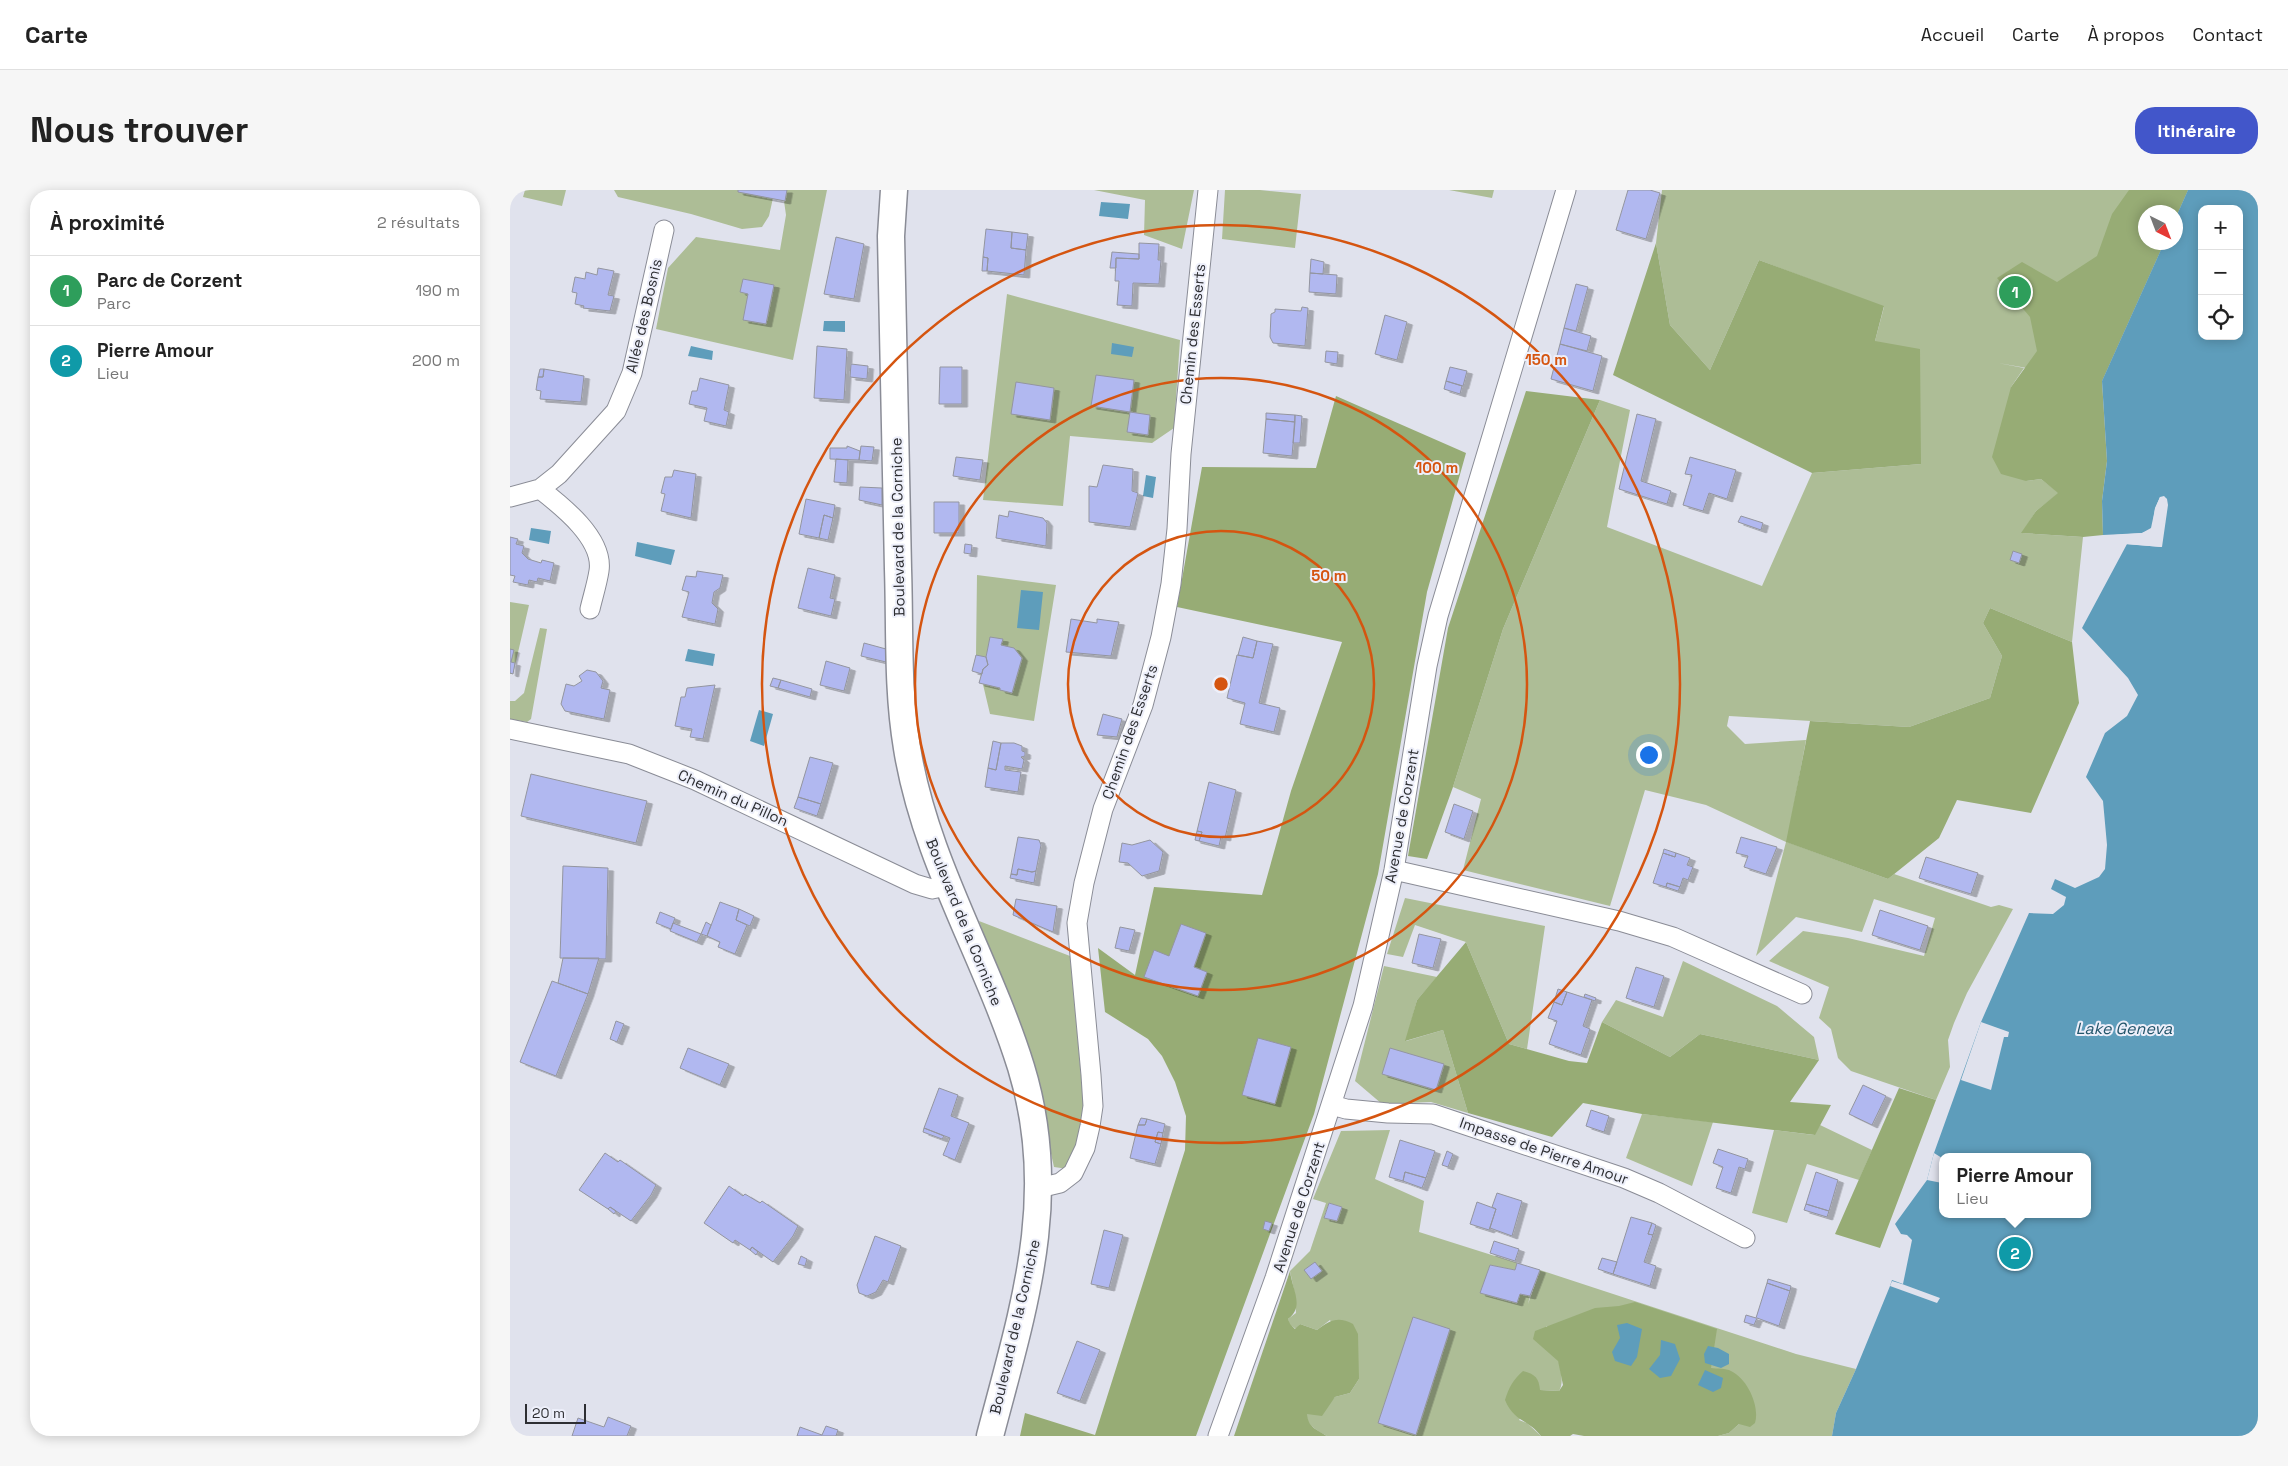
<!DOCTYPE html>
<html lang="fr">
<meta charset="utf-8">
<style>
body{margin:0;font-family:"Space Grotesk",sans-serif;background:#f6f6f6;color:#222}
.controls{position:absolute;right:15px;top:15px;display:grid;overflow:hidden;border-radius:10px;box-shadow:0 2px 12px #0003}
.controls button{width:45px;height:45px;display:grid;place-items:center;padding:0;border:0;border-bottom:1px solid #e0e0e0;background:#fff;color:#222;font:25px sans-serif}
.compass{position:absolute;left:1628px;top:15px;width:45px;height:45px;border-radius:50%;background:#fff;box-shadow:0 2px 12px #0003;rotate:138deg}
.scale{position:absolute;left:15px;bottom:12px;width:61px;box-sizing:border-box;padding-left:5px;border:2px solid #2d2e32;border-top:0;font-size:14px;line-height:18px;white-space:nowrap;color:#2d2e32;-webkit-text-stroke:4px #edeffa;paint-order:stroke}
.you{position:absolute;left:1138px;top:564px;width:18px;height:18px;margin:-12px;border:4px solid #fff;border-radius:50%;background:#1a73e8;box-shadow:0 0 0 8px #1a73e833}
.badge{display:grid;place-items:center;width:32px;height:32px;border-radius:50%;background:#4256ca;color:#fff;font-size:16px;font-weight:700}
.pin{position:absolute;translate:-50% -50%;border:2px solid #fff;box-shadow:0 1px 5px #0006}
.popup{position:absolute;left:1429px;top:963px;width:152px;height:65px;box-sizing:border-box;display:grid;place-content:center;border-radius:10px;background:#fff;filter:drop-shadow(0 1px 4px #0005);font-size:16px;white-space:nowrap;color:#767676}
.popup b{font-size:19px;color:#222}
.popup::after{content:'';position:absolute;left:50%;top:100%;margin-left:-10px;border:10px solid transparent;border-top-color:#fff}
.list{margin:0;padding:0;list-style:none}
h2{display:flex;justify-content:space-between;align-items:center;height:65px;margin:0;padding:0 20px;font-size:21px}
h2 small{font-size:16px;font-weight:400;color:#767676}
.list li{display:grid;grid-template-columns:32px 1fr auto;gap:15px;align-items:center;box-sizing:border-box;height:70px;padding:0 20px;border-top:1px solid #e0e0e0}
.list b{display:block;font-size:19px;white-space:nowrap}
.list p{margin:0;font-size:16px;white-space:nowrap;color:#767676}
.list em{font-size:16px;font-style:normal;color:#767676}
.icon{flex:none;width:28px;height:28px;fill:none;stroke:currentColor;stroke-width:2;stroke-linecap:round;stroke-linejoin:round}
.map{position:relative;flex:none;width:1748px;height:1246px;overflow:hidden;border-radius:20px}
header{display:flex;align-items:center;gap:30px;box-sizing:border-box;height:70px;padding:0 25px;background:#fff;border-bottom:1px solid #e0e0e0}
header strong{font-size:24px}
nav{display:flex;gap:28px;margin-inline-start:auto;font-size:18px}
.intro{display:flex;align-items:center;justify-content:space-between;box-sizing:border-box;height:120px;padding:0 30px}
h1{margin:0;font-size:35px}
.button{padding:12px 22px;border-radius:20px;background:#4256ca;color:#fff;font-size:18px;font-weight:700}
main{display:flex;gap:30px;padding:0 30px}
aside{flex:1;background:#fff;border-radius:20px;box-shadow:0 2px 12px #0003}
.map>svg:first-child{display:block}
.green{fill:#adbd96;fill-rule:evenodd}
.forest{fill:#97ac75}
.water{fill:#5e9dbb;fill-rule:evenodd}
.pier{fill:#e0e2ed}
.building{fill:#b1b8f0;stroke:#93959f;filter:url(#shadow)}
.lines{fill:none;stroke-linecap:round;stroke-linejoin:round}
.street-casing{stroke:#8a8c96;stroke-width:21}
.secondary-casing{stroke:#8a8c96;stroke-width:29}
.street{stroke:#fff;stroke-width:19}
.secondary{stroke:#fff;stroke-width:26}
.ring{fill:none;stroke:#d55510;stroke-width:2.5}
.labels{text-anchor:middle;stroke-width:4;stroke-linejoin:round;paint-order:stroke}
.street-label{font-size:15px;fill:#2d2e32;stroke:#edeffa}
.water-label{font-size:16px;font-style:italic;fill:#22556b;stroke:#edeffa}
.centre{fill:#d55510;stroke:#edeffa;stroke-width:2.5}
.ring-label{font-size:15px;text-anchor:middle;font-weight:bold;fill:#d55510;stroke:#edeffa;stroke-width:4;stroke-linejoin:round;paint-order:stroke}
</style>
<header>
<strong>Carte</strong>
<nav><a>Accueil</a><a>Carte</a><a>À propos</a><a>Contact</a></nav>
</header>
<div class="intro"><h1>Nous trouver</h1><a class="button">Itinéraire</a></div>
<main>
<aside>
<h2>À proximité<small>2 résultats</small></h2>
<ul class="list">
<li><span class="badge" style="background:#2e9e5b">1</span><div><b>Parc de Corzent</b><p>Parc</p></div><em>190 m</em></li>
<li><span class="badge" style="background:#0f9aa8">2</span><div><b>Pierre Amour</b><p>Lieu</p></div><em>200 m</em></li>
</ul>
</aside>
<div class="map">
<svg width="1748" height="1246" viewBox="0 0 1748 1246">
<defs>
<filter id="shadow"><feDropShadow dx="5.5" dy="3" stdDeviation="0" flood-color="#0004"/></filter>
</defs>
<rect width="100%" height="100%" fill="#e0e2ed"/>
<path class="green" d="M15 0H56L52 16 13 7Z
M104 0H317L283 170 146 139 158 78 186 47 270 60 276 25 274 11 263 8 259 26 252 37 232 39 181 24 108 7Z
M584 0H684L672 59 634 45 635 10Z
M715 0H750L791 4 785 58 712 49Z
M939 0H984L982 8Z
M1152 0H1678L1666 27V22H1636V52L1654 53 1592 191 1488 173 1514 178 1501 197 1516 291 1531 289 1549 303 1526 321 1512 343 1573 347 1562 452 1480 418 1473 433 1492 466 1480 508 1399 537 1219 526 1217 536 1235 554 1296 550 1277 652 1378 689 1384 684 1481 717 1489 715 1503 719 1457 803 1444 833 1438 850 1440 877 1426 910 1341 881 1328 868 1321 839 1309 828 1319 797 1259 771 1293 741 1338 748 1414 766 1425 728 1364 709 1352 742 1286 727 1246 766 1276 652 1196 615 1135 600 1100 716 953 680 971 609 943 597 993 439 1090 210 1120 220 1097 337 1252 396 1302 283 1411 274 1365 151 1374 117 1249 70 1200 180 1160 135 1146 53Z
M497 104 670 150 664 238 642 253 560 246 553 316 473 310Z
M467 385 546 395 524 531 480 524 466 465Z
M0 412 19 415 3 484H0Z
M30 438 37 439 21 529 17 532 0 529V511H5L14 503Z
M895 708 1035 736 1017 859 999 854 956 752 905 735 893 767 877 764Z
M469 731 560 766 574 918 570 948 558 979 544 977 517 857Z
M1173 771 1267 816 1304 847 1309 870 1190 844 1160 867 1092 832 1106 810 1153 827Z
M874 776 927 787 907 810 896 851 933 840 958 923 921 912 872 914 845 891Z
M1132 924 1203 932 1182 996 1116 968Z
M1310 935 1362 960 1349 990 1297 974 1277 1033 1242 1023 1264 940 1304 945Z
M880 940 865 989 914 1011 909 1042 1007 1073 1005 1080 980 1075 971 1103 1006 1113 1010 1104 1020 1106 1018 1114 1030 1080 1286 1164 1346 1179 1326 1223 1322 1246H1208L1219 1243 1229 1234 1036 1136C1042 1152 1058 1187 1049 1201L1030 1200 1009 1230 1017 1233 1031 1246H817C806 1240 798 1236 796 1224L815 1218 825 1207 840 1203 849 1189 820 1130 807 1140 790 1134 786 1139 779 1134 778 1129 786 1123 785 1105 780 1081 800 1061 816 1013 803 1009 831 941ZM819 1013 832 1017 827 1031 814 1027Z"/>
<path class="forest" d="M1619 0H1678L1666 27V22H1636V52L1654 53 1592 191 1597 271 1592 311 1593 345 1573 347 1511 343 1526 321 1548 303 1531 289 1516 291 1491 284 1482 267 1501 197 1527 161 1520 127 1487 88 1512 72 1547 92 1587 66 1602 24Z
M1146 53 1160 135 1200 180 1249 70 1374 116 1365 151 1410 159 1411 274 1302 283 1103 185Z
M1016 201 1090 210 993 439 943 597 917 669 898 666 938 438Z
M826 206 956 263 917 402 868 684 804 924 686 1246H510L515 1223 585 1245 675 960 676 926 665 892 652 866 638 849 595 822 588 758 625 785 644 697 752 705 781 601 832 452 667 417 692 277 806 278Z
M1480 418 1562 452 1569 513 1521 623 1447 610 1429 648 1378 689 1276 652 1300 531 1399 537 1480 508 1492 466 1473 433Z
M956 752 999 854 1059 871 1077 873 1092 832 1160 867 1190 844 1309 870 1280 912 1321 915 1305 945 1132 924 1073 913 1042 947 958 923 933 840 895 851 907 810Z
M1389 898 1426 910 1370 1058 1325 1044Z
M780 1081C782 1099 795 1117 778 1129L780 1134 785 1139 790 1134 807 1140C820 1130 828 1126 843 1134L848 1144 849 1189 840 1203 825 1207 812 1226 797 1224C798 1237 807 1240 817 1246H724Z
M1125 1112 1207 1139 1201 1178C1207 1179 1216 1178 1221 1181 1238 1189 1250 1217 1245 1233L1240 1237 1229 1234 1219 1243 1208 1246H1074L1063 1244 1060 1246H1031C1018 1229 1004 1232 995 1210 999 1197 1003 1190 1013 1181 1025 1184 1029 1188 1030 1200L1049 1201 1053 1195 1048 1171 1023 1149 1025 1141 1085 1118 1109 1116Z"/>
<path class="water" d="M1678 0H1748V1246H1322L1326 1223 1346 1179 1380 1096 1382 1090 1393 1094 1402 1050 1397 1045 1391 1044 1385 1034 1417 990 1424 963 1471 832 1519 723 1543 724 1554 715 1556 707 1541 699 1545 689 1565 698 1589 687 1595 679 1597 655 1593 611 1576 587 1595 543 1617 526 1628 505 1618 488 1572 438 1617 354 1651 357C1652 340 1656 326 1657 309L1650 307 1645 318 1642 339 1632 343 1593 345 1592 311 1597 271 1592 191 1654 53 1666 52V27ZM1692 19H1729V146H1692ZM1432 967H1578V1024H1432Z
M591 12 620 14 618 29 589 26Z
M314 131H335V142L313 141Z
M602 153 624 157 622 167 601 164Z
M181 156 203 161 202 170 178 166Z
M636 285 646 287 643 308 633 306Z
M21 338 41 341 39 354 19 350Z
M127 352 165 360 161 375 125 366Z
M511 400 533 402 529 440 507 438Z
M178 459 205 464 203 476 175 471Z
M249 520 263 524 254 556 240 551Z
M1117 1133 1132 1139 1127 1167 1121 1176 1105 1171 1102 1162 1110 1148 1107 1135Z
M1151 1150 1165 1154 1170 1169 1161 1186 1150 1188 1139 1179 1150 1165Z
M1198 1156 1208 1158 1219 1164V1174L1211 1178 1195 1173 1194 1164Z
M1195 1180 1213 1188 1211 1198 1203 1202 1188 1195Z"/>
<path class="pier" d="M1654 306 1657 309 1658 315 1652 357 1614 354 1617 352 1649 355 1650 343 1654 331 1655 315 1653 309 1648 319 1643 341 1632 345 1590 346 1632 343 1641 338 1645 319 1650 307Z
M1471 832 1499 842 1498 847H1494L1481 900 1451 890Z
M1424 963 1432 968V993L1417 990Z
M1382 1091 1392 1094 1430 1108 1427 1113 1380 1096Z"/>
<path class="building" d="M228 0H277L275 11 228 2Z
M1118 0H1140L1150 3 1136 49 1106 40Z
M476 39 502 42 501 58 516 60 514 85 477 81 478 68 473 67Z
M502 42 518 44 516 60 501 58Z
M326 47 354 54 344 109 314 104Z
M629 53 649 54 648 70H651L649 94 623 93 622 116 607 115 609 91H605L606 68 629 69Z
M602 62 629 64V69L606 68V78H600Z
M473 67 478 68 477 81H472Z
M801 69 814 72 813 84 800 83Z
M88 78 104 81 98 105 104 106 100 121 73 118 74 116 65 114 67 103 62 102 65 87 75 89 76 82 87 85Z
M800 83 827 85 826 104 799 102Z
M233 89 264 95 256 134 233 130 238 104 230 102Z
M1066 94 1078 97 1066 141 1054 138Z
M792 117 798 118 795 156 763 153 760 147 761 124 765 122V119L791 121Z
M875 125 897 132 887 170 865 164Z
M1054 138 1081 146 1077 161 1050 154Z
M1050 154 1092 166 1083 201 1041 189Z
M307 156 337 159 334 210 304 208Z
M816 161 828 162 827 174 815 172Z
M341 174 358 176 357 189 340 187Z
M430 177H452V214H429Z
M940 177 957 181 953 196 936 191Z
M30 179H34L33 187H28Z
M34 179 74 186 71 212 30 209 31 201 26 200 28 187H33Z
M586 185 624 190 620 222 581 216Z
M190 188 219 195 214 220 219 222 216 236 194 231 197 218 179 214 182 201H187Z
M936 191 952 196 950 204 934 199Z
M506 192 544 198 540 230 501 224Z
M620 222 640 225 638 245 617 242Z
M756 223 785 225V232L756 229Z
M1127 224 1146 229 1131 291 1161 301 1157 314 1109 299Z
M785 225 792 226 790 253H783Z
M756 229 785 232 782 266 753 263Z
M337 256 350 261 349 270 320 269V258H337Z
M351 256 364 257 362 271 349 270Z
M446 267 473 270 470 290 443 286Z
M1180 267 1226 280 1217 309 1199 303 1193 321 1173 315 1182 285 1175 284Z
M326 269 338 270 337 293 324 292Z
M593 275 623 279 622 301 628 303 620 337 579 332V296L587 297Z
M164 280 186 284 181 328 151 321 155 304 151 303 155 287H162Z
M350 297 372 298V315L349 310Z
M296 309 325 315 323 328 314 325 309 348 289 344Z
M424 312H449V343H424Z
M499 321 533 328 537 333 536 356 486 348 489 325 498 327Z
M314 325 323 328 318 350 309 348Z
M1231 326 1253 333 1251 340 1228 332Z
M0 347 8 349 6 354 14 356 12 363 18 369 31 373 32 370 44 373 40 391 28 388 27 392 19 390 18 395 3 392 5 386 0 385Z
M455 354 462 355 461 364 454 363Z
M1503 361 1512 364 1509 373 1500 370Z
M298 378 325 385 320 408 325 409 321 426 288 418Z
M187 381 213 385 210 398 204 402 202 413 208 419 205 434 172 427 179 402 172 400 176 386 186 387Z
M561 429 587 433V429L609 432 601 466 556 462Z
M480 447 493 449 491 455 504 458 512 468 502 503 490 500V498L469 493 473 479 478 475 476 467Z
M733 447 747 451 743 468 728 465Z
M747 451 763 454 749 513 770 518 764 542 730 534 735 513 717 508 727 465 743 468Z
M354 453 376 459V472L351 466Z
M0 459 4 460 1 472 5 473 3 484 0 483Z
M466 465 476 467 478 475 473 479 472 484 462 481Z
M316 471 340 478 334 501 310 495Z
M77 480 86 482 93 491 91 498 100 500 94 529 55 521 51 514 56 494 64 496 72 491 69 486Z
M263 488 271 490 268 498 260 496Z
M271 490 302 499 300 507 268 498Z
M205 495 193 549 180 547 182 539 165 536 171 507H175L177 498Z
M593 524 612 529 607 547 587 545Z
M483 551 491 553 486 580 478 578Z
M491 553H504L512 556V561L515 562V566L511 567 514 570 512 579 495 576V580L511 582 508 602 475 597 478 578 486 580Z
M300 567 323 573 311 614 288 607Z
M21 584 137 611 126 653 11 626Z
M699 592 726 600 715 648 711 647 709 656 689 651 692 642 687 641Z
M288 607 311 614 307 626 284 618Z
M944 614 963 621 954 649 935 642Z
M687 641 692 642 689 651 685 650Z
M508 647 529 650 531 655 526 681 522 682 508 679 507 685 501 684Z
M1231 647 1267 657 1256 684 1234 677 1238 666 1226 663Z
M640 650 653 662 649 681 632 686 618 673 609 672 612 653 622 655Z
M1154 659 1166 663 1165 667 1153 663Z
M1153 663 1165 667 1166 663 1180 668 1177 675 1183 677 1178 690 1173 688 1170 697 1157 693 1156 697 1143 693Z
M1416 667 1468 683 1461 704 1409 688Z
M53 676 98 678 96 769 50 768Z
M508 679 522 682 526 681 524 693 500 688 501 684 507 685Z
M1157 693 1170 697 1168 701 1156 697Z
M506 709 547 716 543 742 503 725Z
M210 712 229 719 226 730 237 735 225 764 208 757 210 752 197 746Z
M229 719 244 726 240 736 226 730Z
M1370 720 1418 736 1410 760 1362 745Z
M150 722 165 728 161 739 146 733Z
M196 732 201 735 197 746 191 744Z
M163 733 191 744 187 752 160 741Z
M671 734 696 743 684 777 697 782 688 806 634 787 644 760 659 766Z
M610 737 625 740 619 761 605 758Z
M909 744 931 749 923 778 902 773Z
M53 768H89L78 804 48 793Z
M1126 777 1154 786 1144 817 1116 808Z
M42 791 78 804 46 886 10 872Z
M1048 799 1057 802 1052 815 1044 812Z
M1057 802 1082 810 1073 836 1080 839 1071 865 1039 854 1047 831 1038 828 1044 812 1052 815Z
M1075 804 1086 808 1085 811 1074 807Z
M106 831 114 834 107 852 100 849Z
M748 848 781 857 765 914 732 905Z
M178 858 219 874 210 895 170 878Z
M880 858 934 874 926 900 872 884Z
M1353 895 1376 906 1362 935 1339 924Z
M429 898 448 905 441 926 459 933 445 970 433 965 440 948 414 938Z
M1081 920 1099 926 1094 942 1076 936Z
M631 928 637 929 635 935H628Z
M637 929 655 934 653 943 648 942 645 952 651 954 645 974 620 968 628 935H635Z
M414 938 434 946 432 949 413 942Z
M648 942 653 943 651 954 645 952Z
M890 950 925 961 916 988 895 982 893 991 879 987Z
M1208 959 1238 969 1235 979 1229 977 1221 1003 1206 998 1213 977 1203 973Z
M937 961 943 964 938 977 932 975Z
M95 963 108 972 110 970 146 995 141 1005 121 1031 100 1017 98 1019 69 1000Z
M895 982 916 988 912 998 893 991Z
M1306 982 1328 990 1319 1021 1296 1014Z
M219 996 233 1006 235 1004 250 1013 252 1011 288 1036 283 1046 263 1072 242 1057 240 1060 225 1050 223 1053 194 1033Z
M987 1003 1012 1011 1002 1046 980 1038 986 1019 982 1017Z
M967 1012 986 1019 979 1040 960 1034Z
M819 1013 832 1017 827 1031 814 1028Z
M1296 1014 1319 1021 1317 1027 1294 1020Z
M100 1017 106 1021 104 1024 98 1019Z
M1121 1027 1142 1033 1138 1044 1143 1045 1134 1072 1146 1076 1140 1096 1103 1084Z
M755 1031 762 1033 759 1041 753 1039Z
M1142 1033 1146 1035 1143 1045 1138 1044Z
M594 1040 613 1045 599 1098 581 1094Z
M365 1046 391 1056 378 1092 373 1090 366 1102 357 1106 349 1103 347 1095Z
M984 1051 1009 1059 1005 1071 980 1063Z
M242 1057 248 1062 246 1065 240 1060Z
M291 1066 297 1069 295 1076 288 1074Z
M1092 1068 1107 1072 1103 1084 1088 1079Z
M805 1072 812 1081 801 1089 794 1080Z
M1007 1073 1030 1080 1020 1106 1010 1104 1007 1113 970 1103 980 1075 1005 1080Z
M1258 1089 1281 1096 1280 1101 1257 1093Z
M1257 1093 1280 1101 1269 1136 1247 1128 1244 1135 1234 1132 1236 1125 1246 1128Z
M903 1127 940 1139 906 1245 868 1233Z
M567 1151 590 1160 570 1211 547 1203Z
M98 1227 121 1236 117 1246H62L68 1228 94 1237Z
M316 1236 328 1240 326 1246H287L290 1237 312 1245Z"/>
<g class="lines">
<defs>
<path id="street" d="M30 299C52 316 94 349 89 381 87 394 83 406 80 419
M0 307 30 299 49 284 106 221 122 183 154 40
M0 539 119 564 185 590 405 694 422 699 437 696
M884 680 1109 731 1163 747 1292 804
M822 915 836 919 878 923 923 924 1114 988 1149 1003 1235 1048
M529 998 550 993 563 983 575 958 580 936 583 916 581 885 567 733 574 693 593 619 633 515 651 447 661 394 667 339 671 264 698 0
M708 1246 765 1088 853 816 884 680 917 476 928 426 1056 0"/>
<path id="secondary" d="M384 0 381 46C384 157 385 268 388 379 390 439 387 499 397 558 415 671 477 768 511 877 551 1007 513 1120 480 1246"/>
</defs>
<use href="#street" class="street-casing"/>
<use href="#secondary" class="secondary-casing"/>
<use href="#street" class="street"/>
<use href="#secondary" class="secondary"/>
</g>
<g class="ring">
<circle cx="711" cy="494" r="153"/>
<circle cx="711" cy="494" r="306"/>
<circle cx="711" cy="494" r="459"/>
</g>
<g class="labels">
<g class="street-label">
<text transform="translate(134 126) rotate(-77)" y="5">Allée des Bosnis</text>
<text transform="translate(683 144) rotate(-84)" y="5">Chemin des Esserts</text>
<text transform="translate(388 337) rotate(-91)" y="5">Boulevard de la Corniche</text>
<text transform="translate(620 542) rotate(-71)" y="5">Chemin des Esserts</text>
<text transform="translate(223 608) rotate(24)" y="5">Chemin du Pillon</text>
<text transform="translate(892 626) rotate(-80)" y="5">Avenue de Corzent</text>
<text transform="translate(454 732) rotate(68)" y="5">Boulevard de la Corniche</text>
<text transform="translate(1034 961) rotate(19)" y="5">Impasse de Pierre Amour</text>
<text transform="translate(789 1017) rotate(-72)" y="5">Avenue de Corzent</text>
<text transform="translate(505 1137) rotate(-77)" y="5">Boulevard de la Corniche</text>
</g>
<g class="water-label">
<text x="1614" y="844">Lake Geneva</text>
</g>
</g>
<circle cx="711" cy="494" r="8" class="centre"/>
<g class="ring-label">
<text x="1036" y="175">150 m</text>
<text x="927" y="283">100 m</text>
<text x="819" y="391">50 m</text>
</g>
</svg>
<div class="controls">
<button>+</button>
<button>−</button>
<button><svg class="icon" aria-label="locate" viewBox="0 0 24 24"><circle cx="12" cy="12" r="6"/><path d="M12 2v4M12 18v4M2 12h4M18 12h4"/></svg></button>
</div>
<svg class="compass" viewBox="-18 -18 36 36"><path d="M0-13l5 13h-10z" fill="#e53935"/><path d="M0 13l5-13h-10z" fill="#767676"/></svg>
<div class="scale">20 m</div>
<div class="you"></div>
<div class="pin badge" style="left:1505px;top:102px;background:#2e9e5b">1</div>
<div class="pin badge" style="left:1505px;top:1063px;background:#0f9aa8">2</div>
<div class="popup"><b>Pierre Amour</b>Lieu</div>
</div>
</main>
